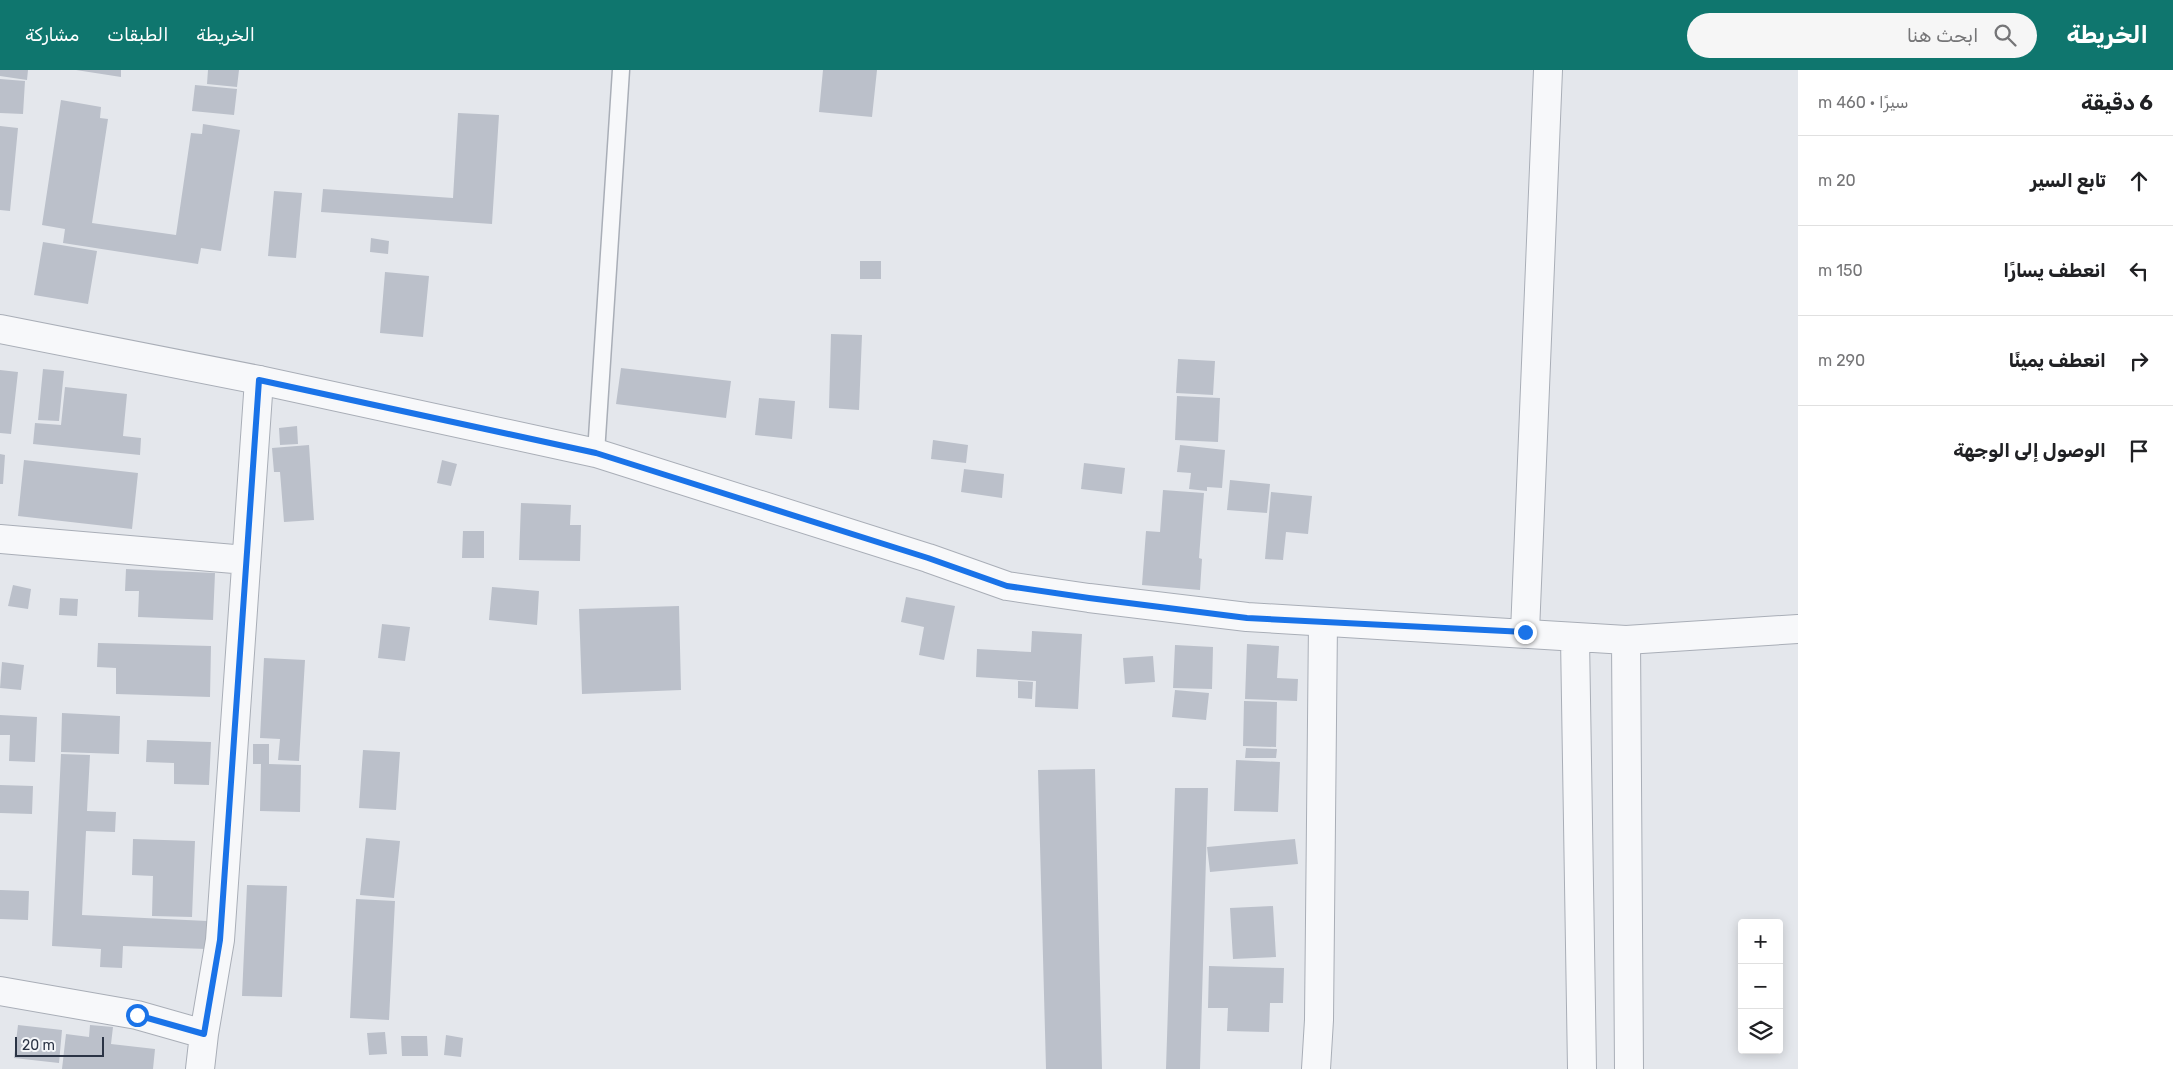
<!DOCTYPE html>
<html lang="ar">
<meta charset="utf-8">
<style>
body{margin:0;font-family:Rubik,"Noto Naskh Arabic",sans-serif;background:#f6f6f6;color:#202124;direction:rtl}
.controls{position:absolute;right:15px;bottom:15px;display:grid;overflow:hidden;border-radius:5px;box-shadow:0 2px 12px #0003}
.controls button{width:45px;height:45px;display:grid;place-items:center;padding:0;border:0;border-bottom:1px solid #e0e0e0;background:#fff;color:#202124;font:25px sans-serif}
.scale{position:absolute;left:15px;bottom:12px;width:89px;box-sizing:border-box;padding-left:5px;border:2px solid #2b3445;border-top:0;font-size:14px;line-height:18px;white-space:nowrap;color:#2b3445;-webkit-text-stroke:4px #f4f6f9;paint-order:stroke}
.stop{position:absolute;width:15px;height:15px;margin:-11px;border:4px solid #1a73e8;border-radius:50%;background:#fff}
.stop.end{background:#1a73e8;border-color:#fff;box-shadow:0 1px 5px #0008}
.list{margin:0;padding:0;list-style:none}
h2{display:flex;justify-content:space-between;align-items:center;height:65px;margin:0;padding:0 20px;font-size:21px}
h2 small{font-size:16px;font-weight:400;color:#757577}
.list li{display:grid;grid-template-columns:32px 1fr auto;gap:15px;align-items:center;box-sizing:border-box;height:90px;padding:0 20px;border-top:1px solid #e0e0e0}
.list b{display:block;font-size:19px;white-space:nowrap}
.list em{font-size:16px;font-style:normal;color:#757577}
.icon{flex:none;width:28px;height:28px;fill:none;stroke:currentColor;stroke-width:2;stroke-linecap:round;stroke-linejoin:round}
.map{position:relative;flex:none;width:1798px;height:999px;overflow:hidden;direction:ltr}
header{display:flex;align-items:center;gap:30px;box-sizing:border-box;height:70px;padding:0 25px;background:#0f766e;color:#fff}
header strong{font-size:24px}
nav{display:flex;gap:28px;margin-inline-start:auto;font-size:18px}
.search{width:350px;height:45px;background:#f6f6f6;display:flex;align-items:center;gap:12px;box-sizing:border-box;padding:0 18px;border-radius:28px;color:#757577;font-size:19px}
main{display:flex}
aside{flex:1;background:#fff}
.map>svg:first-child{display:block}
.building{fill:#bbc0ca}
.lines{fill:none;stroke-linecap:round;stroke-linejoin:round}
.service-casing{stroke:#a9aeb7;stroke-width:19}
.minor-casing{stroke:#a9aeb7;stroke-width:30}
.tertiary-casing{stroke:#a9aeb7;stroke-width:30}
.service{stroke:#f7f8fa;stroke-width:16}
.minor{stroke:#f7f8fa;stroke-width:28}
.tertiary{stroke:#f7f8fa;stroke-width:28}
.route{stroke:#1a73e8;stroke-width:6}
</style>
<header>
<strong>الخريطة</strong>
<div class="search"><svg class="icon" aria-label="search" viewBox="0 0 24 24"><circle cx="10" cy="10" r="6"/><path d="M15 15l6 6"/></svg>ابحث هنا</div>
<nav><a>الخريطة</a><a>الطبقات</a><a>مشاركة</a></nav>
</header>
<main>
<aside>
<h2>6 دقيقة<small>سيرًا · 460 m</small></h2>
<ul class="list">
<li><svg class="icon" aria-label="ahead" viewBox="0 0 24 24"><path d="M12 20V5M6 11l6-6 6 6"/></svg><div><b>تابع السير</b></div><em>20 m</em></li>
<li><svg class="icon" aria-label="left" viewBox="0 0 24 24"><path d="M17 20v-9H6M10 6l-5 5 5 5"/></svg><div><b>انعطف يسارًا</b></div><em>150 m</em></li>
<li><svg class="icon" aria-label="right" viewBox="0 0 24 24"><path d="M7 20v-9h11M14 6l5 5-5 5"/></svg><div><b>انعطف يمينًا</b></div><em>290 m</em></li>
<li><svg class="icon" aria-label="arrive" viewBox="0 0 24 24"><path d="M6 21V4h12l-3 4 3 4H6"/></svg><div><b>الوصول إلى الوجهة</b></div></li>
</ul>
</aside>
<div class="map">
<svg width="1798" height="999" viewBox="0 0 1798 999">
<rect width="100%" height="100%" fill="#e4e7ec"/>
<path class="building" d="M0 0H28L27 10 0 6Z
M76 0H121V7Z
M208 0H239L237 17 207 14Z
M823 0H877L872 47 819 42Z
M0 9 25 11 23 44 0 43Z
M195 15 237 19 234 45 192 41Z
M61 30 101 37 100 48 108 49 92 153 176 165 191 63 202 64 203 54 240 60 221 181 201 178 198 194 63 173 65 159 42 155Z
M458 43 499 45 492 154 321 142 323 119 453 128Z
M0 56 18 58 10 141 0 140Z
M274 121 302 123 296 188 268 186Z
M371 168 389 171 388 184 370 182Z
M43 172 97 181 88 234 34 225Z
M860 191H881V209H860Z
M385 202 429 206 423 267 380 263Z
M831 264 862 265 859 340 829 338Z
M1178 289 1215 291 1213 325 1176 323Z
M621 298 731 311 726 348 616 334Z
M43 299 64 301 59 351 38 350Z
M0 300 18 302 11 364 0 363Z
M65 317 127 324 123 366 141 368 140 385 33 374 35 353 61 355Z
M1177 326 1220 328 1218 372 1175 370Z
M759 328 795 331 792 369 755 365Z
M297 356 298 374 280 375 279 358Z
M933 370 968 375 966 393 931 389Z
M309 375 314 450 284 452 280 402H274L272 378Z
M1180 375 1225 380 1222 418 1207 417V421L1189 419 1191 403 1177 402Z
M0 384 5 385 3 414H0Z
M24 390 138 403 132 459 18 446Z
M442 390 457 394 451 416 437 413Z
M1084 393 1125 398 1122 424 1081 419Z
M964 399 1004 404 1002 428 961 422Z
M1230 410 1270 414 1267 443 1227 440Z
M1163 420 1204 423 1199 488 1202 489 1200 520 1142 515 1146 461 1160 462Z
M1271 422 1312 426 1308 464 1286 462 1283 490 1265 489Z
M521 433 571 435 570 455H581L580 491 519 490Z
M463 461H484V488H462Z
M126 499 215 503 213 550 138 547 139 521H125Z
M13 515 31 519 28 539 8 536Z
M492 517 539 521 537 555 489 550Z
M906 527 955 536 944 590 919 585 924 557 901 552Z
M60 528 78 529 77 546 59 545Z
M679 536 681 620 582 624 579 539Z
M382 554 410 557 405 591 378 588Z
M1032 561 1082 564 1078 639 1035 637 1036 611 976 607 977 579 1031 582Z
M98 573 211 576 210 627 116 624V598L97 597Z
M1247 574 1279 576 1277 608 1298 609 1297 631 1245 629Z
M1175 575 1213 577 1212 619 1173 618Z
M1153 586 1155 612 1125 614 1123 588Z
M264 588 305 590 299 691 278 690 280 669 260 668Z
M2 592 24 595 21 620 0 618Z
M1018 611 1033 612 1032 629 1018 628Z
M1175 620 1209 623 1206 650 1172 647Z
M1244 631 1277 632 1276 677 1243 676Z
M62 643 120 646 119 684 61 682Z
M0 645 37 647 35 692 9 691 10 665H0Z
M147 670 211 672 209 715 174 714V693L146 692Z
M253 674H269V694L301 695 300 742 260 741 261 694H253Z
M1246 678 1277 679 1276 688H1245Z
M363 680 400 682 396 740 359 738Z
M61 684 90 685 87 741 116 742 115 762 86 761 82 845 207 851 206 879 123 876 122 898 100 897 101 879 52 876Z
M1236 690 1280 692 1278 742 1234 741Z
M1095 699 1102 999H1046L1038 700Z
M0 715 33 716 32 744 0 743Z
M1175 718H1208L1200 999H1166Z
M366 768 400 771 394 828 360 825Z
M133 769 195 771 192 847 152 846 153 806 132 805Z
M1295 769 1298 794 1210 802 1207 777Z
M247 815 287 816 282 927 242 926Z
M0 820 29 821 28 850 0 849Z
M356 829 395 831 389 950 350 948Z
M1273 836 1276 887 1233 889 1230 838Z
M1209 896 1284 898 1283 933H1270L1269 962 1227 961 1228 938H1208Z
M18 955 62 960 59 993 14 988Z
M90 955 113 957 111 974 155 979 153 999H62L66 964 89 967Z
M385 962 387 984 369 985 367 963Z
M446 965 463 968 461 987 444 985Z
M401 966H427L428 986H402Z"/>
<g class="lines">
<defs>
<path id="service" d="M596 383 621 0"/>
<path id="minor" d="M0 469 246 490
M1525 562 1548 0
M1626 570 1798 559
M0 921 137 945 204 964
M200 999 204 964 220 870 259 310
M1316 999 1319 950 1323 552"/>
<path id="tertiary" d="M0 259 259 310 596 383 928 488 1007 516 1089 528 1247 547 1626 570 1629 999
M1575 568 1582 999"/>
</defs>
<use href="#service" class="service-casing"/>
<use href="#minor" class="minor-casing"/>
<use href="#tertiary" class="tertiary-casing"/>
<use href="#service" class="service"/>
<use href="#minor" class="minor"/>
<use href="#tertiary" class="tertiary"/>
</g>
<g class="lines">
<path class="route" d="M137 945 204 964 220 870 259 310 596 383 928 488 1007 516 1089 528 1247 548 1525 562"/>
</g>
</svg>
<div class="controls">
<button>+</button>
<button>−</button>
<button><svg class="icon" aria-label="layers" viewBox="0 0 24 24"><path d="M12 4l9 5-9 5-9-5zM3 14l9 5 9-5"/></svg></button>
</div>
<div class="scale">20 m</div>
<div class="stop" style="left:137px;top:945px"></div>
<div class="stop end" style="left:1525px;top:562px"></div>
</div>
</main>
